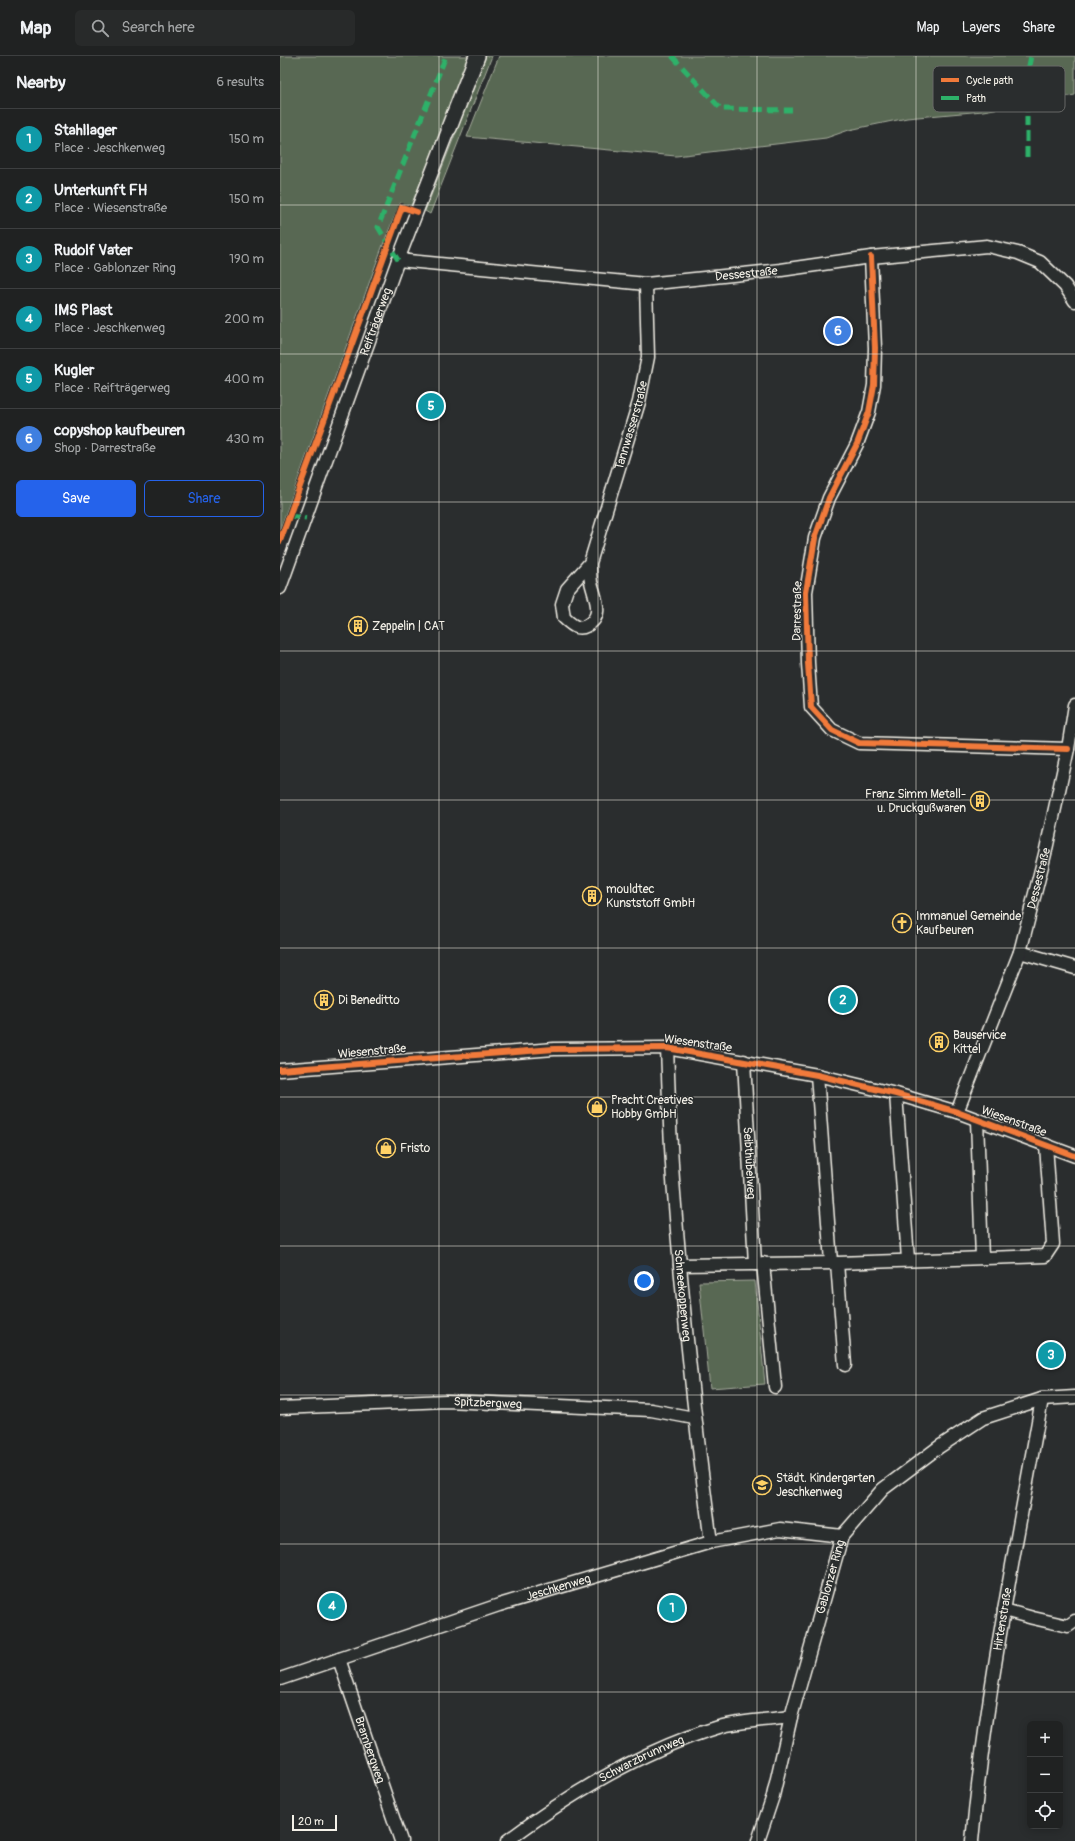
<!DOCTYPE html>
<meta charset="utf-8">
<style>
body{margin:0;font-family:Pangolin,sans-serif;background:#282a2a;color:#f1f3f6}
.controls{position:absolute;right:12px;bottom:12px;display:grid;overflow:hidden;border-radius:6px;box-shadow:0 2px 10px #0003}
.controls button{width:36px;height:36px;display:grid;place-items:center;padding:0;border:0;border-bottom:1px solid #3d3f40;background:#202222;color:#f1f3f6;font:20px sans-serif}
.scale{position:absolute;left:12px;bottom:10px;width:45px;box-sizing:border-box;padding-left:4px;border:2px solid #f4f1e8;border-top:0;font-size:11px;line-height:14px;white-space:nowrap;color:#f4f1e8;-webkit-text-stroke:3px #2a2d2e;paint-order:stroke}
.you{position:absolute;left:364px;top:1225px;width:14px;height:14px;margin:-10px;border:3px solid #fff;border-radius:50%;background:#1a73e8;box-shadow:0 0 0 6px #1a73e833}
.badge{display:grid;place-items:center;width:26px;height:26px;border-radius:50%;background:#2563eb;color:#fff;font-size:13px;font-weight:700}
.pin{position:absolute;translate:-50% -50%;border:2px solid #fff;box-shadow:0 1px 4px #0006}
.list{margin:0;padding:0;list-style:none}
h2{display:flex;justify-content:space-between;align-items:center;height:52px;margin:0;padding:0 16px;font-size:17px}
h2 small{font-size:13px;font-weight:400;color:#a2a4a5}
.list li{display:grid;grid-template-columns:26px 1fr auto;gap:12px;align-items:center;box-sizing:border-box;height:60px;padding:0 16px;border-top:1px solid #3d3f40}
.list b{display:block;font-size:15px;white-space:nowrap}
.list p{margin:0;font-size:13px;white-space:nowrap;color:#a2a4a5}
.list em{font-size:13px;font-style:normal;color:#a2a4a5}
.actions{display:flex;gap:8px;padding:12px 16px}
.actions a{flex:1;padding:9px 0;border:1px solid #2563eb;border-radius:6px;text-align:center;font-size:14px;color:#2563eb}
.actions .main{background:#2563eb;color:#fff}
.icon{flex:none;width:22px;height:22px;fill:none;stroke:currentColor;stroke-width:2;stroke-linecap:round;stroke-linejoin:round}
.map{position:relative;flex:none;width:795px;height:1785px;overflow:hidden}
header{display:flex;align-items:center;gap:24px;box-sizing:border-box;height:56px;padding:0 20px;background:#202222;border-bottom:1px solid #3d3f40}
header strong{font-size:19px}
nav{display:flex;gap:22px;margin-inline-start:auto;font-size:14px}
.search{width:280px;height:36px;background:#282a2a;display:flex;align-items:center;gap:10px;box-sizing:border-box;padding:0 14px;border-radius:6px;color:#a2a4a5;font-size:15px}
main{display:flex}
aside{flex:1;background:#202222}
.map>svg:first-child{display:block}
.green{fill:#586852;stroke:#a6ac9d}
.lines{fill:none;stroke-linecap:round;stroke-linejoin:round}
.minor-casing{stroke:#f4f1e8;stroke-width:15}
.tertiary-casing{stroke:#f4f1e8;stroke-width:18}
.minor{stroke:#2a2d2e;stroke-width:12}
.tertiary{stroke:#2a2d2e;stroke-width:15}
.quiet{stroke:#2db169;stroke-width:5;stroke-dasharray:10 5;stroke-linecap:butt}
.cycleway-casing{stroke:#2a2d2e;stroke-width:8}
.cycleway{stroke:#f17a3a;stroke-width:6}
.grid{fill:none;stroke:#f4f1e8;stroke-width:1;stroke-opacity:0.55}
.labels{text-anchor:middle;stroke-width:3;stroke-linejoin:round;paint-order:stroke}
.street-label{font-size:12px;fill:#f4f1e8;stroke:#2a2d2e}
.poi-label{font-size:12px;fill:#f4f1e8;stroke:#2a2d2e;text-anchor:start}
.key{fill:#2a2d2e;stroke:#676866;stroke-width:1}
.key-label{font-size:11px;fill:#f4f1e8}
</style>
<header>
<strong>Map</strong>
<div class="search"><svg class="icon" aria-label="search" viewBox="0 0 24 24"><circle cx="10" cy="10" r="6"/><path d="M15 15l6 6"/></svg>Search here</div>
<nav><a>Map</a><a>Layers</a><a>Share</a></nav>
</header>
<main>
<aside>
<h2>Nearby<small>6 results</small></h2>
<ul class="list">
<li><span class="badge" style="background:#0f9aa8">1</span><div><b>Stahllager</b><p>Place · Jeschkenweg</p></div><em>150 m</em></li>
<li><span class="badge" style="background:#0f9aa8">2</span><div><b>Unterkunft FH</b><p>Place · Wiesenstraße</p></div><em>150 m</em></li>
<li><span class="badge" style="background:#0f9aa8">3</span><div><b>Rudolf Vater</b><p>Place · Gablonzer Ring</p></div><em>190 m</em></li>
<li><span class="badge" style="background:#0f9aa8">4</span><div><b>IMS Plast</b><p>Place · Jeschkenweg</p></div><em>200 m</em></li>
<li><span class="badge" style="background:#0f9aa8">5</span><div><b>Kugler</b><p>Place · Reifträgerweg</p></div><em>400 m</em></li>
<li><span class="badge" style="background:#3f7fe0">6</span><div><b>copyshop kaufbeuren</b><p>Shop · Darrestraße</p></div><em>430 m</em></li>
</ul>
<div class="actions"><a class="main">Save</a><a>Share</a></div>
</aside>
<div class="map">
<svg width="795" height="1785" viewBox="0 0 795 1785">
<rect width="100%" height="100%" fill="#2a2d2e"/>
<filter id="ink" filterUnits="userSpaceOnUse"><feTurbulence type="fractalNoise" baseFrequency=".025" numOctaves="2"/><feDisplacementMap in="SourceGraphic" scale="8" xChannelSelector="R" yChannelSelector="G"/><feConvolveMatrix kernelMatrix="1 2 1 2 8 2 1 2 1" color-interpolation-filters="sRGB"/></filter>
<g filter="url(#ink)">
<path class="green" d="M0 0H191L131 150 120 147 104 186 0 473Z
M206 0H212L150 158 145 155Z
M219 0H795V39L703 55 627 62 569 74 546 82 396 100 187 81Z
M475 1225 485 1328 430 1332 419 1226Z"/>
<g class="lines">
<defs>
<g id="minor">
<path d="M591 201 595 292 594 329 589 356 577 388 549 442 535 482 526 536 528 607 531 651 552 674 579 687 788 693"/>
<path id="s1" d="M118 204 366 228 501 214 591 201 707 190 738 197 760 206 785 230 795 245"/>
<path id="s2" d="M310 507C310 513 310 520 311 526 315 543 325 560 306 570 297 575 290 567 284 562L282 548 287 533 310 507 359 346 368 301 366 228"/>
<path id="s3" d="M0 532 118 204 169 72"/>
<path d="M740 896 795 912"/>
<path id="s4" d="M387 992C389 1041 390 1089 394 1137 403 1254 415 1370 431 1486"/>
<path id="s5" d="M464 1005 475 1208"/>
<path d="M0 1014 274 993 387 992 537 1019 616 1038 677 1056 795 1100"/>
<path d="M537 1019 551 1206"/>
<path d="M616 1038 628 1203"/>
<path id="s6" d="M677 1056 740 896 765 798 788 693 795 649"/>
<path d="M697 1064 702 1202"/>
<path d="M483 1207 495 1331"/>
<path d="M557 1207 565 1309"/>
<path d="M400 1209 557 1207 765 1200 773 1188 766 1089"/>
<path id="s7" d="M0 1352 166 1345 371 1354 414 1362"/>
<path d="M724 1554 753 1562 788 1570 795 1565"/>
<path id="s8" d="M59 1603 121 1785"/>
<path id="s9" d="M0 1623 219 1549 431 1486 500 1473 562 1480"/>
<path id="s10" d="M227 1785C291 1737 362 1694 439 1671 459 1665 489 1664 511 1661"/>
<path id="s11" d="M478 1785 493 1740 511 1661 562 1480 603 1433 659 1391 703 1362 762 1343 795 1341"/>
<path id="s12" d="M692 1785C706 1636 736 1490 762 1343"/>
</g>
<path id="tertiary" d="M169 72 197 0"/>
</defs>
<use href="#minor" class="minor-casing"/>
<use href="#tertiary" class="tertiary-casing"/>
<use href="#minor" class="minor"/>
<use href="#tertiary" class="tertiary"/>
<path class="quiet" d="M392 0 441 53 512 54
M747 101V19L751 0
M118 204 98 171 166 0
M9 460 26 462"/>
<defs>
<path id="cycleway" d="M591 201 595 292 594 329 589 356 577 388 549 442 535 482 526 536 528 607 531 651 552 674 579 687 788 693
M0 485 122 151 137 156
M0 1014 274 993 387 992 537 1019 616 1038 677 1056 795 1100"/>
</defs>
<use href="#cycleway" class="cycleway-casing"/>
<use href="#cycleway" class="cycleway"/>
</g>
</g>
<path class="grid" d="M159 0V1785M318 0V1785M477 0V1785M636 0V1785M0 149H795M0 298H795M0 446H795M0 595H795M0 744H795M0 892H795M0 1041H795M0 1190H795M0 1339H795M0 1488H795M0 1636H795"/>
<defs>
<symbol id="building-ring" viewBox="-11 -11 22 22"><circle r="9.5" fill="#2a2d2e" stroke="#ffd166" stroke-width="1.5"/><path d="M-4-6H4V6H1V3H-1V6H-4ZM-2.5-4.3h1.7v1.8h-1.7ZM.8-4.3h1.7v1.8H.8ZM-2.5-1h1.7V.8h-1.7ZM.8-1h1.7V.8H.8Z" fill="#ffd166"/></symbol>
<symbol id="church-ring" viewBox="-11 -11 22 22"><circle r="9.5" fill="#2a2d2e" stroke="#ffd166" stroke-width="1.5"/><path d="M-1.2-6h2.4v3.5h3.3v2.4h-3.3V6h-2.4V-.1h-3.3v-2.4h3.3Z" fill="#ffd166"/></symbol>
<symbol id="shop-ring" viewBox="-11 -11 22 22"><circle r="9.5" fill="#2a2d2e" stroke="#ffd166" stroke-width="1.5"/><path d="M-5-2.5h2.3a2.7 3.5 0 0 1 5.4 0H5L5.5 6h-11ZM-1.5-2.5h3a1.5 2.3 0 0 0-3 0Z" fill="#ffd166"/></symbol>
<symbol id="school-ring" viewBox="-11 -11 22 22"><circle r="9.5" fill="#2a2d2e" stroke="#ffd166" stroke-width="1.5"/><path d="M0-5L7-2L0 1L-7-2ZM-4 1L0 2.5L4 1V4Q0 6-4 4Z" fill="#ffd166"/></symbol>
</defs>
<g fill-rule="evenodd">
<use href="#building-ring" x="67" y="559" width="22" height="22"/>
<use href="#building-ring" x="689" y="734" width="22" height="22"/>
<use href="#building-ring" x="301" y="829" width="22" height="22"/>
<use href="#church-ring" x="611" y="856" width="22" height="22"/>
<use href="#building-ring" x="33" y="933" width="22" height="22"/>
<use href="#building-ring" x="648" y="975" width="22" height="22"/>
<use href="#shop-ring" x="306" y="1040" width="22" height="22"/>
<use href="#shop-ring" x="95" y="1081" width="22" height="22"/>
<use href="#school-ring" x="471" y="1418" width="22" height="22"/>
</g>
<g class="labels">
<g class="street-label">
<text dy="4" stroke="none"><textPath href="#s1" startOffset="350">Dessestraße</textPath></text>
<text dy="4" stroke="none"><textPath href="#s3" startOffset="283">Reifträgerweg</textPath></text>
<text dy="4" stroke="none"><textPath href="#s2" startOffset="302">Tannwasserstraße</textPath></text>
<text transform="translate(517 555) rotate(-89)" y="4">Darrestraße</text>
<text dy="4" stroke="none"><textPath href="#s6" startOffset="248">Dessestraße</textPath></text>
<text transform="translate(418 987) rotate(8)" y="4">Wiesenstraße</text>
<text transform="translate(92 995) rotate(-5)" y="4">Wiesenstraße</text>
<text transform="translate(734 1065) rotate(20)" y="4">Wiesenstraße</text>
<text dy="4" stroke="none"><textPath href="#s5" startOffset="102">Seibthübelweg</textPath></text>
<text dy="4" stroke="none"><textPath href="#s4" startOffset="248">Schneekoppenweg</textPath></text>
<text dy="4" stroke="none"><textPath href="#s7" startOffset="208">Spitzbergweg</textPath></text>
<text dy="4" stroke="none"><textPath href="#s11" startOffset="274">Gablonzer Ring</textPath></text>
<text dy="4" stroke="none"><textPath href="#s9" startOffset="293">Jeschkenweg</textPath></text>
<text dy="4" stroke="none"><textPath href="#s12" startOffset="224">Hirtenstraße</textPath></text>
<text dy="4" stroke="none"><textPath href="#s8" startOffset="96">Brambergweg</textPath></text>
<text dy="4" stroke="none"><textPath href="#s10" startOffset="158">Schwarzbrunnweg</textPath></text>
</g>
<g class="poi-label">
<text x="92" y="574">Zeppelin | CAT</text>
<text x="686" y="742" text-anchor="end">Franz Simm Metall-<tspan x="686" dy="14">u. Druckgußwaren</tspan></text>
<text x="326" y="837">mouldtec<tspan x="326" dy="14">Kunststoff GmbH</tspan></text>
<text x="636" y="864">Immanuel Gemeinde<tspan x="636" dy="14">Kaufbeuren</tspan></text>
<text x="58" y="948">Di Beneditto</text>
<text x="673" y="983">Bauservice<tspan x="673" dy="14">Kittel</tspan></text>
<text x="331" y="1048">Pracht Creatives<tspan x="331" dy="14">Hobby GmbH</tspan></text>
<text x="120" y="1096">Fristo</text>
<text x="496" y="1426">Städt. Kindergarten<tspan x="496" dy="14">Jeschkenweg</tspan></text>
</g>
</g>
<rect x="653" y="10" width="132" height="46" rx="6" class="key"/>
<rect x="661" y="22" width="18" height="4" fill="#f17a3a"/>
<rect x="661" y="40" width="18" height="4" fill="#2db169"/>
<g class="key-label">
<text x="686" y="28">Cycle path</text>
<text x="686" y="46">Path</text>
</g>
</svg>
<div class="controls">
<button>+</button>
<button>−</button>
<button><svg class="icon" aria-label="locate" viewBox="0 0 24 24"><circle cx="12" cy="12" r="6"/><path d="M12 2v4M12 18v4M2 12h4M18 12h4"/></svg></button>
</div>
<div class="scale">20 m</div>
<div class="you"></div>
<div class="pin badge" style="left:392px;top:1552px;background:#0f9aa8">1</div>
<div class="pin badge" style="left:563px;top:944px;background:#0f9aa8">2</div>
<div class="pin badge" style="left:771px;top:1299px;background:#0f9aa8">3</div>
<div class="pin badge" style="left:52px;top:1550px;background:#0f9aa8">4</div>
<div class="pin badge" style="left:151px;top:350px;background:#0f9aa8">5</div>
<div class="pin badge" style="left:558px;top:275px;background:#3f7fe0">6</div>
</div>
</main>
